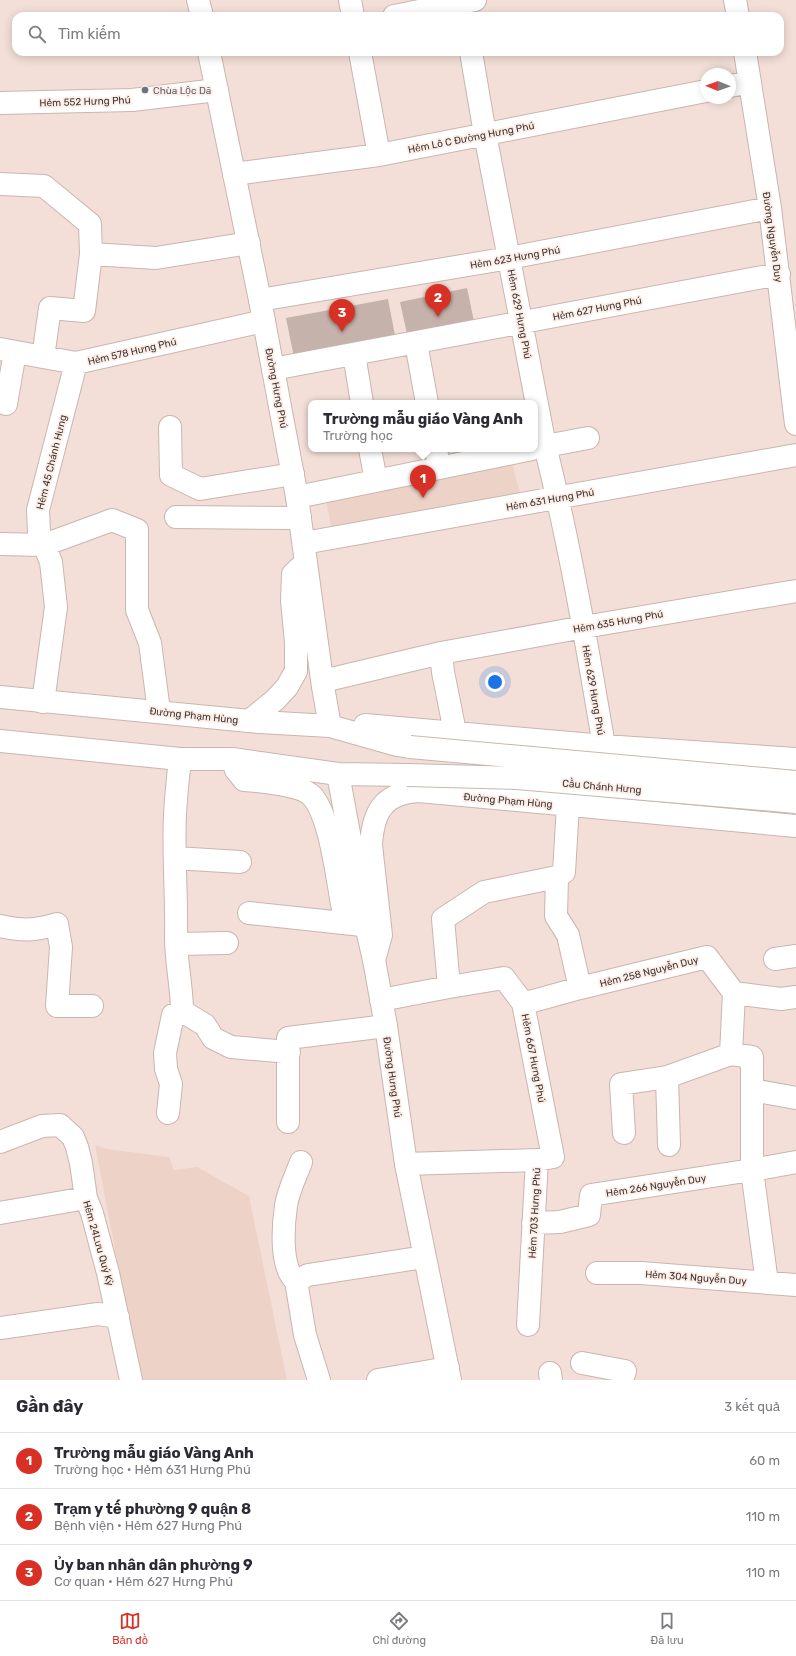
<!DOCTYPE html>
<html lang="vi">
<meta charset="utf-8">
<style>
body{margin:0;font-family:Rubik,sans-serif;background:#f2f2f3;color:#2b2b33}
.compass{position:absolute;left:700px;top:68px;width:36px;height:36px;border-radius:50%;background:#fff;box-shadow:0 2px 10px #0003;rotate:271deg}
.you{position:absolute;left:495px;top:682px;width:14px;height:14px;margin:-10px;border:3px solid #fff;border-radius:50%;background:#1a73e8;box-shadow:0 0 0 6px #1a73e833}
.badge{display:grid;place-items:center;width:26px;height:26px;border-radius:50%;background:#d93025;color:#fff;font-size:13px;font-weight:700}
.pin{position:absolute;translate:-50% -33px;filter:drop-shadow(0 1px 2px #0008)}
.pin::after{content:'';position:absolute;top:21px;width:14px;height:12px;background:inherit;clip-path:polygon(0 0,100% 0,50% 100%)}
.popup{position:absolute;left:308px;top:400px;width:230px;height:52px;box-sizing:border-box;display:grid;place-content:center;border-radius:8px;background:#fff;filter:drop-shadow(0 1px 3px #0005);font-size:13px;white-space:nowrap;color:#7c7c81}
.popup b{font-size:15px;color:#2b2b33}
.popup::after{content:'';position:absolute;left:50%;top:100%;margin-left:-8px;border:8px solid transparent;border-top-color:#fff}
.list{margin:0;padding:0;list-style:none}
h2{display:flex;justify-content:space-between;align-items:center;height:52px;margin:0;padding:0 16px;font-size:17px}
h2 small{font-size:13px;font-weight:400;color:#7c7c81}
.list li{display:grid;grid-template-columns:26px 1fr auto;gap:12px;align-items:center;box-sizing:border-box;height:56px;padding:0 16px;border-top:1px solid #e1e1e2}
.list b{display:block;font-size:15px;white-space:nowrap}
.list p{margin:0;font-size:13px;white-space:nowrap;color:#7c7c81}
.list em{font-size:13px;font-style:normal;color:#7c7c81}
.icon{flex:none;width:22px;height:22px;fill:none;stroke:currentColor;stroke-width:2;stroke-linecap:round;stroke-linejoin:round}
.map{position:relative;flex:none;width:796px;height:1380px;overflow:hidden}
.search{position:absolute;background:#fff;box-shadow:0 2px 10px #0003;left:12px;right:12px;top:12px;height:44px;display:flex;align-items:center;gap:10px;box-sizing:border-box;padding:0 14px;border-radius:12px;color:#7c7c81;font-size:15px}
.sheet{height:220px;background:#fff}
nav{display:flex;justify-content:space-around;align-items:center;box-sizing:border-box;height:56px;border-top:1px solid #e1e1e2;background:#fff;font-size:11px;color:#7c7c81}
nav a{display:grid;justify-items:center;gap:2px}
nav .on{color:#d93025}
.map>svg:first-child{display:block}
.built{fill:#edd3c7}
.building{fill:#c5b2aa}
.lines{fill:none;stroke-linecap:round;stroke-linejoin:round}
.minor-casing{stroke:#c9b6ae;stroke-width:24}
.major-casing{stroke:#c9b6ae;stroke-width:24}
.minor{stroke:#fff;stroke-width:22}
.major{stroke:#fff;stroke-width:22}
.major-bridge-casing{stroke:#c9b6ae;stroke-width:24;stroke-linecap:butt}
.major-bridge{stroke:#fff;stroke-width:22}
.worship-dot{fill:#6b7280;stroke:#fdede6;stroke-width:1.5}
.labels{text-anchor:middle;stroke-width:3.5;stroke-linejoin:round;paint-order:stroke}
.worship-label{font-size:10px;fill:#5b616d;stroke:#fdede6;text-anchor:start}
.street-label{font-size:10px;fill:#3b3431;stroke:#fdede6}
</style>
<div class="map">
<svg width="796" height="1380" viewBox="0 0 796 1380">
<rect width="100%" height="100%" fill="#f3dfd7"/>
<path class="built" d="M511 460 522 500 332 532 325 495Z
M95 1145 107 1149 169 1157 174 1170 197 1167 249 1196 287 1380H140Z"/>
<path class="building" d="M467 288 476 331 409 343 400 302Z
M388 299 397 346 295 362 286 318Z"/>
<g class="lines">
<defs>
<path id="minor" d="M350 0 353 16
M735 0 738 16
M394 16 475 0
M360 52 379 155
M471 52 485 134 545 446C570 545 587 645 604 746L602 758
M745 52 770 208 796 424
M730 86 750 82
M0 103 132 100 217 90
M234 174 379 155 706 91
M0 184 44 186 90 224 91 254
M260 300 509 258 770 208
M416 343 427 403
M0 349 76 363 264 321
M354 354 362 403
M43 357 50 308 84 311 91 254 156 258 249 243
M273 369 779 274
M6 404 15 352
M170 427 171 475 200 489 293 474
M535 448 588 438
M370 449 376 481
M436 449 439 468
M297 497 532 449
M176 517 300 518
M304 543 796 455
M0 544 44 545 112 520 137 530V610L150 643 159 711
M441 653 443 672 455 732
M323 681 441 653 584 627 796 591
M43 702 56 607 51 562 39 532 38 510 76 363
M249 721 275 700 287 687 296 671V642L292 601 293 574 305 563
M365 725 604 746 796 759
M180 759C178 777 176 796 175 814 173 855 177 897 176 938 176 963 182 987 182 1011L205 1025 213 1038 231 1047 289 1052
M232 759 236 770 244 780C259 781 302 785 312 796 328 814 335 863 339 886 341 896 341 911 349 918 352 921 361 923 366 925
M568 805 564 872 557 877 556 916 568 935 580 988
M175 858 240 862
M249 913 362 925
M0 926C23 931 34 931 57 924L61 947 57 1006H92
M177 944 227 943
M775 959 796 956
M374 960 381 935 371 845C373 811 384 793 419 791L796 826
M449 987 443 919 484 892 557 877
M734 993 731 1054 752 1057V1170L767 1283
M381 1000 449 987 504 978 523 1003 553 1157 537 1160
M523 1003 533 1001 580 988 707 957 734 993 781 999 796 997
M752 1090 796 1098
M168 1113 171 1084 166 1069 165 1053 173 1015 182 1011
M288 1122V1038L386 1026
M624 1133 621 1084 667 1077
M0 1142 42 1126 60 1125 73 1137 77 1147 81 1163 86 1198 92 1213 108 1273 131 1380
M669 1145 667 1077 731 1054
M301 1162C296 1176 288 1191 286 1206 283 1226 280 1268 296 1281L305 1335 319 1380
M406 1164 537 1160 528 1325
M0 1213 86 1198
M533 1223 560 1222 589 1215 591 1195 758 1169 796 1162
M597 1273H641L796 1285
M296 1281 308 1275 424 1257
M0 1328 98 1314 118 1317
M582 1363 625 1371 622 1380
M550 1373 551 1380
M378 1380 448 1368"/>
<path id="major" d="M198 0 202 16
M209 52 260 300 297 497 323 687 330 726
M0 697 260 722 330 726 397 745 410 747
M0 741 180 759H232L338 774 407 775
M338 774 366 925 374 960 386 1026 406 1164 450 1380"/>
</defs>
<use href="#minor" class="minor-casing"/>
<use href="#major" class="major-casing"/>
<use href="#minor" class="minor"/>
<use href="#major" class="major"/>
<defs>
<path id="major-bridge" d="M410 747 796 782
M407 775 517 778 796 802"/>
</defs>
<use href="#major-bridge" class="major-bridge-casing"/>
<use href="#major-bridge" class="major-bridge"/>
</g>
<circle class="worship-dot" cx="145" cy="90" r="4"/>
<g class="labels">
<g class="worship-label">
<text x="153" y="94">Chùa Lộc Dã</text>
</g>
<g class="street-label">
<text transform="translate(85 101) rotate(-2)" y="4">Hẻm 552 Hưng Phú</text>
<text transform="translate(471 137) rotate(-11)" y="4">Hẻm Lô C Đường Hưng Phú</text>
<text transform="translate(773 237) rotate(82)" y="4">Đường Nguyễn Duy</text>
<text transform="translate(515 257) rotate(-10)" y="4">Hẻm 623 Hưng Phú</text>
<text transform="translate(597 308) rotate(-11)" y="4">Hẻm 627 Hưng Phú</text>
<text transform="translate(520 314) rotate(79)" y="4">Hẻm 629 Hưng Phú</text>
<text transform="translate(132 351) rotate(-13)" y="4">Hẻm 578 Hưng Phú</text>
<text transform="translate(277 388) rotate(79)" y="4">Đường Hưng Phú</text>
<text transform="translate(51 462) rotate(-76)" y="4">Hẻm 45 Chánh Hưng</text>
<text transform="translate(550 499) rotate(-10)" y="4">Hẻm 631 Hưng Phú</text>
<text transform="translate(618 621) rotate(-10)" y="4">Hẻm 635 Hưng Phú</text>
<text transform="translate(594 690) rotate(80)" y="4">Hẻm 629 Hưng Phú</text>
<text transform="translate(194 715) rotate(6)" y="4">Đường Phạm Hùng</text>
<text transform="translate(602 786) rotate(5)" y="4">Cầu Chánh Hưng</text>
<text transform="translate(508 800) rotate(5)" y="4">Đường Phạm Hùng</text>
<text transform="translate(649 971) rotate(-14)" y="4">Hẻm 258 Nguyễn Duy</text>
<text transform="translate(534 1058) rotate(79)" y="4">Hẻm 667 Hưng Phú</text>
<text transform="translate(393 1077) rotate(82)" y="4">Đường Hưng Phú</text>
<text transform="translate(656 1185) rotate(-9)" y="4">Hẻm 266 Nguyễn Duy</text>
<text transform="translate(534 1213) rotate(-87)" y="4">Hẻm 703 Hưng Phú</text>
<text transform="translate(99 1243) rotate(74)" y="4">Hẻm 24Lưu Quý Kỳ</text>
<text transform="translate(696 1277) rotate(4)" y="4">Hẻm 304 Nguyễn Duy</text>
</g>
</g>
</svg>
<svg class="compass" viewBox="-18 -18 36 36"><path d="M0-13l5 13h-10z" fill="#e53935"/><path d="M0 13l5-13h-10z" fill="#7c7c81"/></svg>
<div class="you"></div>
<div class="pin badge" style="left:423px;top:498px">1</div>
<div class="popup"><b>Trường mẫu giáo Vàng Anh</b>Trường học</div>
<div class="pin badge" style="left:438px;top:317px">2</div>
<div class="pin badge" style="left:342px;top:332px">3</div>
<div class="search"><svg class="icon" aria-label="search" viewBox="0 0 24 24"><circle cx="10" cy="10" r="6"/><path d="M15 15l6 6"/></svg>Tìm kiếm</div>
</div>
<section class="sheet">
<h2>Gần đây<small>3 kết quả</small></h2>
<ul class="list">
<li><span class="badge">1</span><div><b>Trường mẫu giáo Vàng Anh</b><p>Trường học · Hẻm 631 Hưng Phú</p></div><em>60 m</em></li>
<li><span class="badge">2</span><div><b>Trạm y tế phường 9 quận 8</b><p>Bệnh viện · Hẻm 627 Hưng Phú</p></div><em>110 m</em></li>
<li><span class="badge">3</span><div><b>Ủy ban nhân dân phường 9</b><p>Cơ quan · Hẻm 627 Hưng Phú</p></div><em>110 m</em></li>
</ul>
</section>
<nav>
<a class="on"><svg class="icon" aria-label="map" viewBox="0 0 24 24"><path d="M3 6l6-2 6 2 6-2v14l-6 2-6-2-6 2zM9 4v14M15 6v14"/></svg>Bản đồ</a>
<a><svg class="icon" aria-label="directions" viewBox="0 0 24 24"><path d="M12 3l9 9-9 9-9-9zM9 14v-3h6M13 9l2 2-2 2"/></svg>Chỉ đường</a>
<a><svg class="icon" aria-label="saved" viewBox="0 0 24 24"><path d="M7 4h10v16l-5-4-5 4z"/></svg>Đã lưu</a>
</nav>
